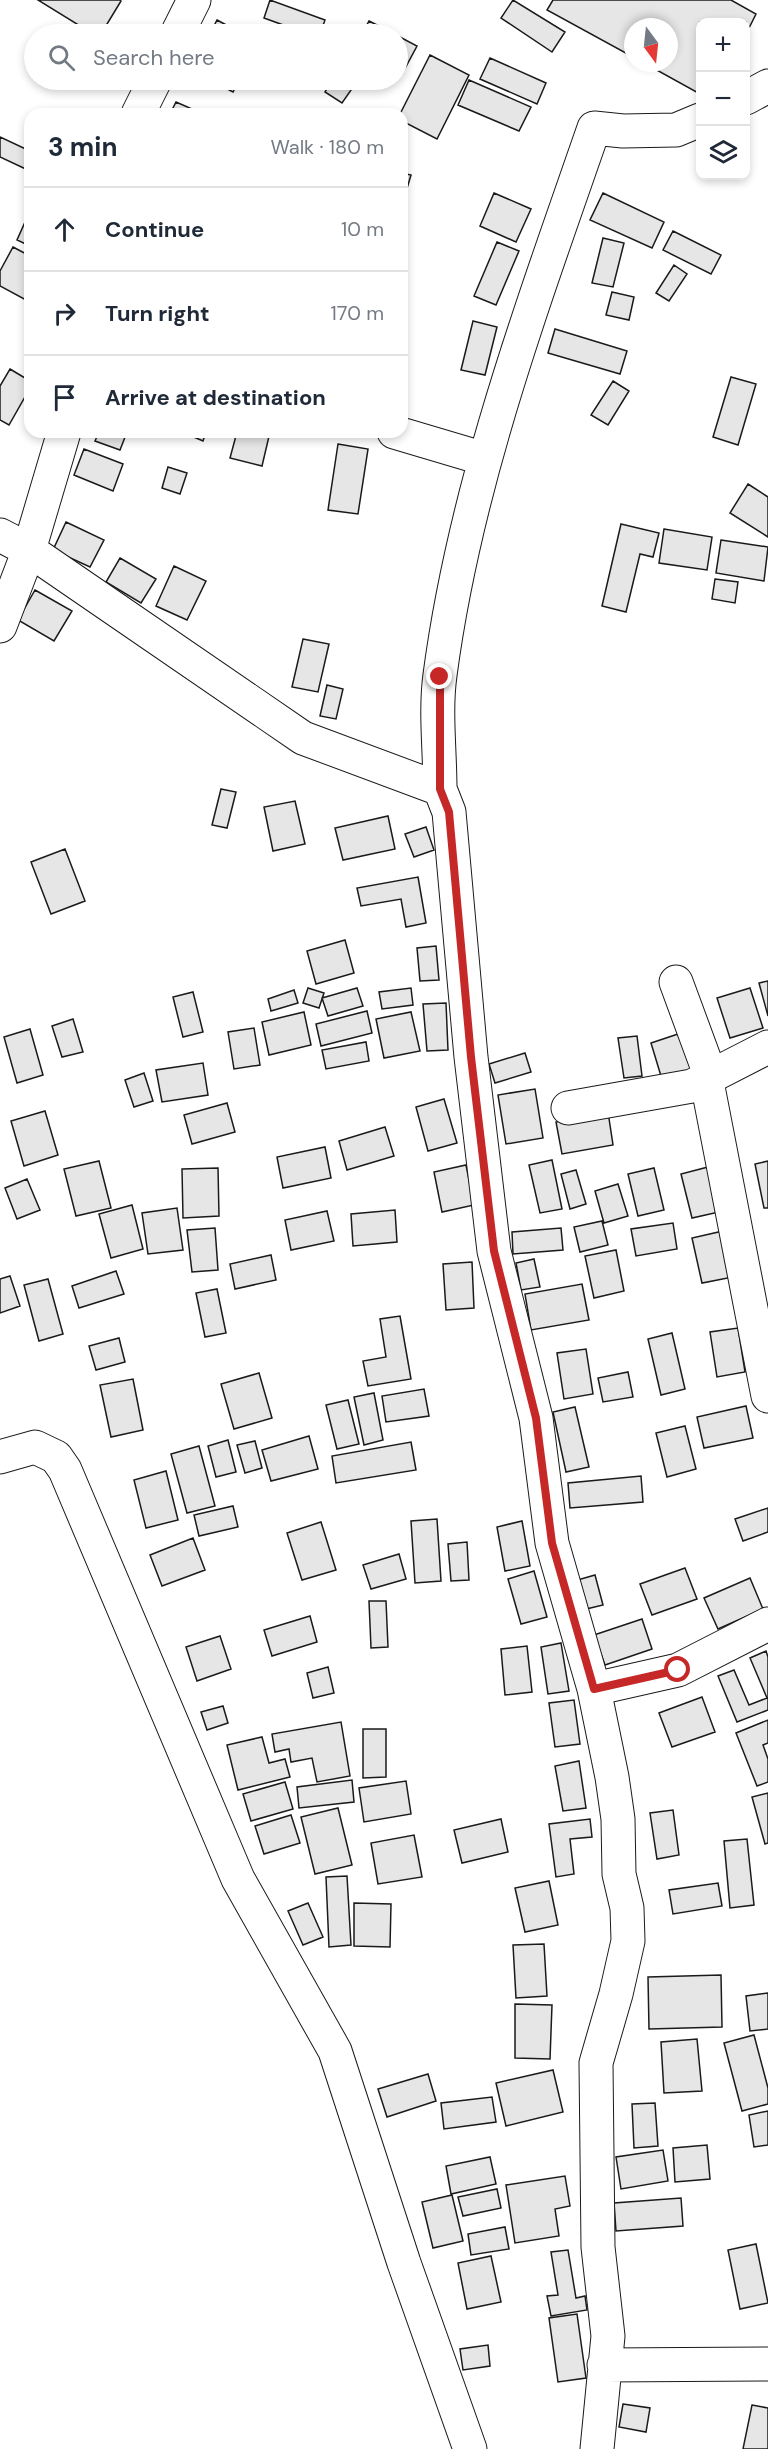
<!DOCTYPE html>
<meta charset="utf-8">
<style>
body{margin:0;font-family:"DM Sans",sans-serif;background:#f6f6f7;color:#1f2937}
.controls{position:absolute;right:18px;top:18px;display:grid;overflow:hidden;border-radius:12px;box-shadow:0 3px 9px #0003}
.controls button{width:54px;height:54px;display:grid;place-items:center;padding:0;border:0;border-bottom:2px solid #e0e1e3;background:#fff;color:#1f2937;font:30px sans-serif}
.compass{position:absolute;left:624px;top:18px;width:54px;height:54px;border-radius:50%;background:#fff;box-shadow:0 3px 9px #0003;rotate:165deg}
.stop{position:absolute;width:18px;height:18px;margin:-14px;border:4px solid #c62828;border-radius:50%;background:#fff}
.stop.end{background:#c62828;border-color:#fff;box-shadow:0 2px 6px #0008}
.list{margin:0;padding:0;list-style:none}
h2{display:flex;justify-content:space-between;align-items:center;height:78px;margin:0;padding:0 24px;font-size:26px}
h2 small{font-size:20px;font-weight:400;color:#747a83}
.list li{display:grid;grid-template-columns:39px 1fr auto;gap:18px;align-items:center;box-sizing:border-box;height:84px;padding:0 24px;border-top:2px solid #e0e1e3}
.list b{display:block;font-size:22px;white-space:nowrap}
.list em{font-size:20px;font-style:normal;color:#747a83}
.icon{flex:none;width:33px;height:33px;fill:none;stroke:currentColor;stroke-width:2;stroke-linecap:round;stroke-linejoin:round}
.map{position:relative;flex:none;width:768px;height:2449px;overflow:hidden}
.search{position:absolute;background:#fff;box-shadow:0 3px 9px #0003;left:24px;top:24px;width:384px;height:66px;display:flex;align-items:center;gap:15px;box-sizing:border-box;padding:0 21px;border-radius:33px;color:#747a83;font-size:22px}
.panel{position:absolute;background:#fff;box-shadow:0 3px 9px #0003;left:24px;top:108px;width:384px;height:330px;border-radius:18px}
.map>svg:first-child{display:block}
.building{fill:#e6e6e6;stroke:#1a1a1a;stroke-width:1.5}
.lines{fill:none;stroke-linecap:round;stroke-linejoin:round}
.minor-casing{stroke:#1a1a1a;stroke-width:35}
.minor{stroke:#fff;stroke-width:33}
.route{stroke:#c62828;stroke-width:8}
</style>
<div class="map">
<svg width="768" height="2449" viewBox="0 0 768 2449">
<rect width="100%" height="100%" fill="#fff"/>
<path class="building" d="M38 0H120L121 1 101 34H93Z
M270 0 325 20 320 34H308L264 18Z
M513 0 565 32 552 52 501 18Z
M553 0H731L756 14 746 34V22H700V94L644 63H669V27H633V57L547 10Z
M217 20 243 34H210Z
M369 21 395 34H362Z
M398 36 417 46 402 74 398 72Z
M430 55 469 75 437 139 402 121 400 114Z
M490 58 546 83 537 104 480 79Z
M210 80H239L233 92Z
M332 80H358L342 103 325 92Z
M469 80 531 107 519 131 458 105Z
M176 102 199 112 198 114H170Z
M0 137 30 151V171L0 157Z
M402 173 411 175 402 205Z
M494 193 531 209 516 242 480 226Z
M603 193 664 222 652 248 590 220Z
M30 211V246L17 240Z
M673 231 721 255 711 274 663 250Z
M603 238 624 243 613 287 592 283Z
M497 242 519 251 496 305 474 296Z
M13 247 30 256V292L26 300 0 286V271Z
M674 265 687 274 669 301 656 293Z
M612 292 634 297 629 320 606 315Z
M473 321 497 327 485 375 461 370Z
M555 329 627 351 620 374 548 353Z
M10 369 30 381V388L9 425 0 420V386Z
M731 377 756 384 738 445 713 437Z
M613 381 629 391 608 425 591 415Z
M99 432H127L120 450 95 441Z
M182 432H206L203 441Z
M237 432H270L262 466 230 458Z
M338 444 368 449 358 514 328 510Z
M84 449 123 464 113 491 74 475Z
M168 467 187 473 180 494 162 488Z
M748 484 768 497V537L730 513Z
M66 522 104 540 90 567 53 550Z
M621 524 659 533 653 557 640 554 626 612 602 606Z
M664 529 712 537 707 570 659 563Z
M721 540 768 547 764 581 716 573Z
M120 558 156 579 141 603 106 582Z
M174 566 206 581 187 620 156 606Z
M715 579 738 582 735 603 712 599Z
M35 590 72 611 54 641 18 620Z
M303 639 329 644 318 692 292 687Z
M327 685 343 689 336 719 320 716Z
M221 789 236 792 227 828 212 825Z
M295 801 305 844 273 851 264 807Z
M388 816 395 849 343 860 335 828Z
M426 827 434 850 414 857 405 834Z
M65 849 85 901 51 914 31 862Z
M418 877 426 923 406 927 401 899 361 906 357 888Z
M345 940 354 973 316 984 307 951Z
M436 946 439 980 420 981 417 948Z
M768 981V1016L759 983Z
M308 988 324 993 319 1008 303 1003Z
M357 988 363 1006 328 1016 322 998Z
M411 988 413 1005 382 1009 379 992Z
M750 988 763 1028 730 1038 717 998Z
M294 990 298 1003 271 1011 268 999Z
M193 992 203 1032 183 1037 173 997Z
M446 1003 448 1050 427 1051 423 1004Z
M367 1011 372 1033 321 1046 316 1024Z
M304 1012 311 1045 269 1055 262 1022Z
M411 1012 420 1051 384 1058 376 1019Z
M73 1019 83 1052 62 1057 52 1026Z
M254 1028 260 1065 234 1069 228 1032Z
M30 1029 43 1075 17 1083 4 1037Z
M681 1033 694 1076 664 1086 651 1043Z
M637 1036 642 1076 624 1078 618 1038Z
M366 1042 369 1061 326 1069 322 1050Z
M525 1053 531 1072 495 1083 489 1064Z
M203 1063 208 1095 162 1102 156 1070Z
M144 1073 153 1101 134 1107 125 1080Z
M535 1089 543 1138 506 1144 498 1095Z
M444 1099 457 1143 428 1151 416 1107Z
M227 1103 235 1132 192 1144 184 1115Z
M45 1111 58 1155 24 1166 11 1121Z
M608 1112 613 1145 562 1154 556 1122Z
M385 1127 394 1156 347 1170 339 1141Z
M325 1147 331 1178 283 1188 277 1157Z
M552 1160 562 1209 540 1213 529 1165Z
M99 1161 111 1208 76 1216 64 1169Z
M768 1161V1208H764L755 1164Z
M466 1165 474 1205 442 1212 434 1172Z
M708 1167 719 1212 692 1218 681 1174Z
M218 1168 219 1216 183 1218 182 1169Z
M654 1168 664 1210 638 1216 628 1174Z
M576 1170 586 1204 570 1209 561 1174Z
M27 1179 40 1210 17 1219 5 1188Z
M618 1184 628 1216 604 1223 595 1191Z
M132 1205 143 1249 111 1258 99 1214Z
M177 1208 183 1250 148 1254 142 1213Z
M395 1210 397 1242 353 1246 351 1214Z
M327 1211 334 1241 291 1250 285 1220Z
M602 1221 608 1245 580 1252 574 1227Z
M673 1223 677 1249 636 1256 631 1229Z
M215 1228 218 1270 192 1272 187 1230Z
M561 1228 563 1250 513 1254 512 1232Z
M723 1231 733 1277 702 1283 692 1238Z
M616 1250 624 1291 594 1298 585 1256Z
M271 1255 276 1280 235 1289 230 1264Z
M534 1259 540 1287 521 1290 516 1263Z
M472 1262 474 1308 446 1310 443 1264Z
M116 1271 124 1294 79 1308 72 1286Z
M10 1276 20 1306 0 1313V1279Z
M48 1279 63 1334 39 1341 24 1285Z
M582 1284 589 1320 531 1330 525 1294Z
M217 1289 226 1333 205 1337 196 1293Z
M400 1316 411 1379 368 1386 363 1361 386 1357 380 1319Z
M738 1328 745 1372 717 1377 710 1332Z
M672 1333 685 1389 661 1395 648 1339Z
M119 1338 125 1362 96 1370 89 1346Z
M586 1349 593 1394 564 1399 557 1353Z
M628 1372 633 1397 603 1402 598 1378Z
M259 1373 272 1418 234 1429 221 1384Z
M133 1379 143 1430 111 1437 100 1385Z
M424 1389 429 1416 386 1422 382 1396Z
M374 1393 383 1440 364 1445 354 1397Z
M348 1400 359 1444 337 1449 326 1405Z
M746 1406 753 1438 704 1448 697 1417Z
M575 1407 589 1467 566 1472 553 1412Z
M685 1426 696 1469 667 1477 656 1433Z
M309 1436 318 1469 271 1481 262 1450Z
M228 1440 236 1472 216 1477 208 1446Z
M255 1441 262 1468 245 1473 237 1445Z
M411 1442 416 1470 336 1483 332 1456Z
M199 1446 215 1506 187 1513 171 1454Z
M166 1471 178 1520 146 1528 134 1480Z
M641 1476 643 1502 570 1508 568 1483Z
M233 1506 238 1527 199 1536 194 1515Z
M768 1508V1532L743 1541 735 1519Z
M437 1519 441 1581 415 1583 411 1521Z
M522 1521 530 1566 505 1571 497 1527Z
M321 1522 336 1570 302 1580 287 1533Z
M193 1538 205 1570 162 1586 150 1555Z
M467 1542 469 1580 451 1581 448 1544Z
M399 1554 406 1579 371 1589 363 1565Z
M685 1568 697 1599 652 1615 640 1584Z
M534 1571 547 1617 521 1624 508 1579Z
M595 1575 603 1605 582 1610 574 1581Z
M750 1578 763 1609 718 1629 704 1598Z
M369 1601H386L388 1647 371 1648Z
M310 1616 317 1642 272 1656 264 1630Z
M642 1619 652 1649 605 1665 594 1635Z
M220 1636 231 1669 197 1681 186 1647Z
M561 1643 569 1691 548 1694 541 1647Z
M527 1646 532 1692 505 1695 501 1649Z
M766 1651 768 1657V1710L737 1722 718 1676 734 1670 749 1705 767 1698 750 1658Z
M328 1667 334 1693 313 1698 307 1673Z
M702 1697 715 1732 672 1747 659 1713Z
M574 1700 580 1744 555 1747 549 1703Z
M223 1706 228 1723 207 1730 201 1712Z
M768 1720V1743L763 1745 768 1759V1782L757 1786 736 1733Z
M341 1722 350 1776 317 1782 312 1758 291 1762 289 1749 275 1752 272 1734Z
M363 1729H386V1777L363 1778Z
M262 1737 269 1763 285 1759 290 1777 238 1790 227 1745Z
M579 1761 586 1808 563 1811 555 1766Z
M352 1780 354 1802 299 1808 297 1787Z
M406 1781 411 1814 364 1822 359 1788Z
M285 1782 293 1809 251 1821 243 1794Z
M768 1793V1843L765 1844 752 1797Z
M338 1808 352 1865 315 1874 301 1817Z
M673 1810 679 1855 657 1859 650 1813Z
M291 1815 300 1843 264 1854 255 1826Z
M501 1819 508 1852 462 1863 454 1830Z
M590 1819 592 1837 570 1839 574 1874 556 1877 549 1824Z
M414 1835 422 1877 378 1884 371 1843Z
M747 1839 754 1905 730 1908 724 1841Z
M347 1876 351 1945 329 1947 326 1877Z
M549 1881 558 1925 525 1932 515 1888Z
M718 1883 722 1906 673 1914 669 1890Z
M308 1903 323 1937 303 1945 288 1911Z
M354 1903 391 1904 390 1947 354 1946Z
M544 1944 547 1996 516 1998 513 1945Z
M721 1975 722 2027 649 2029 648 1977Z
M768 1993V2029L750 2031 746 1996Z
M515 2004 552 2005 550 2059 515 2058Z
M754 2035 768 2088V2104L742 2111 724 2043Z
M697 2039 702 2091 664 2093 661 2042Z
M553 2070 563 2112 506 2126 496 2083Z
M428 2074 436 2101 387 2117 378 2089Z
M492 2097 496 2122 444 2129 441 2103Z
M655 2103 658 2146 634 2148 632 2104Z
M768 2111V2145L754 2147 749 2115Z
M707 2145 710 2179 675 2182 673 2148Z
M663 2150 668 2181 621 2189 616 2157Z
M490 2157 496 2184 451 2194 446 2166Z
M565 2176 570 2206 555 2209 559 2236 515 2243 506 2185Z
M497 2189 501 2208 463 2216 458 2197Z
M452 2195 463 2241 433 2248 422 2202Z
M681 2198 683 2226 616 2231 614 2203Z
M505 2227 509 2249 471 2255 468 2234Z
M756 2244 768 2303 740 2309 728 2250Z
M568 2250 576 2298 585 2296 587 2310 551 2316 547 2296 558 2295 551 2252Z
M491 2256 501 2302 467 2309 458 2263Z
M577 2314 586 2378 558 2382 549 2318Z
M488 2345 490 2366 463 2370 460 2349Z
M623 2404 650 2408 646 2432 619 2427Z
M752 2405 768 2408V2449H743Z"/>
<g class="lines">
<defs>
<path id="minor" d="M177 34 194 0
M746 98 768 86
M138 114 155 80
M394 432 485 459
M0 535 29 550 303 738 440 789 449 812 471 1057 494 1251 536 1418 552 1543 594 1689 612 1777 618 1819 619 1874 627 1908 628 1941 616 1994 596 2063 598 2247 608 2336 597 2449
M0 626 29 550 64 432
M440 789C440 752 435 711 440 675 465 486 532 307 594 128L623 131 676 130 700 120
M676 982 711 1077 708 1087 768 1396
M568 1108 692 1086 768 1047
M0 1457 35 1447 56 1457 65 1470 238 1879 335 2051 404 2263 470 2449
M594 1689 678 1670 768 1624
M604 2365 768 2364"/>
</defs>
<use href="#minor" class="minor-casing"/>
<use href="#minor" class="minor"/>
</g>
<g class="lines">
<path class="route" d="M440 677V789L449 812 471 1057 494 1251 536 1418 552 1543 594 1689 678 1670"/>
</g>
</svg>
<div class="controls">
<button>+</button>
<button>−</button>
<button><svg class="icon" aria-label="layers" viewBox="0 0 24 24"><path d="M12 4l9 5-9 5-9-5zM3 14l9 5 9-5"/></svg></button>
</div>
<svg class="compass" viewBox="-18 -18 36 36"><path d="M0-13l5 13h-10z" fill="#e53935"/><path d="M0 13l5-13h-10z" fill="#747a83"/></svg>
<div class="stop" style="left:678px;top:1670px"></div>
<div class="stop end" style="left:440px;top:677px"></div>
<div class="search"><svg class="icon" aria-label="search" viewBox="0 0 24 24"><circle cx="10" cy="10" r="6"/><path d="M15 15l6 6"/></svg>Search here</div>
<section class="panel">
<h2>3 min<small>Walk · 180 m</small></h2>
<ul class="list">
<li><svg class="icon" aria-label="ahead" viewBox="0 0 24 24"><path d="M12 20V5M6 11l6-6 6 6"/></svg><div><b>Continue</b></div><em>10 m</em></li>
<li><svg class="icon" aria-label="right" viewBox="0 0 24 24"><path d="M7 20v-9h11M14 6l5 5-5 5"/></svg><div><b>Turn right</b></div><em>170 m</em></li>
<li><svg class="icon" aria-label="arrive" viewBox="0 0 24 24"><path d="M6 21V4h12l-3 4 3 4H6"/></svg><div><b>Arrive at destination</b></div></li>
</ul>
</section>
</div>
